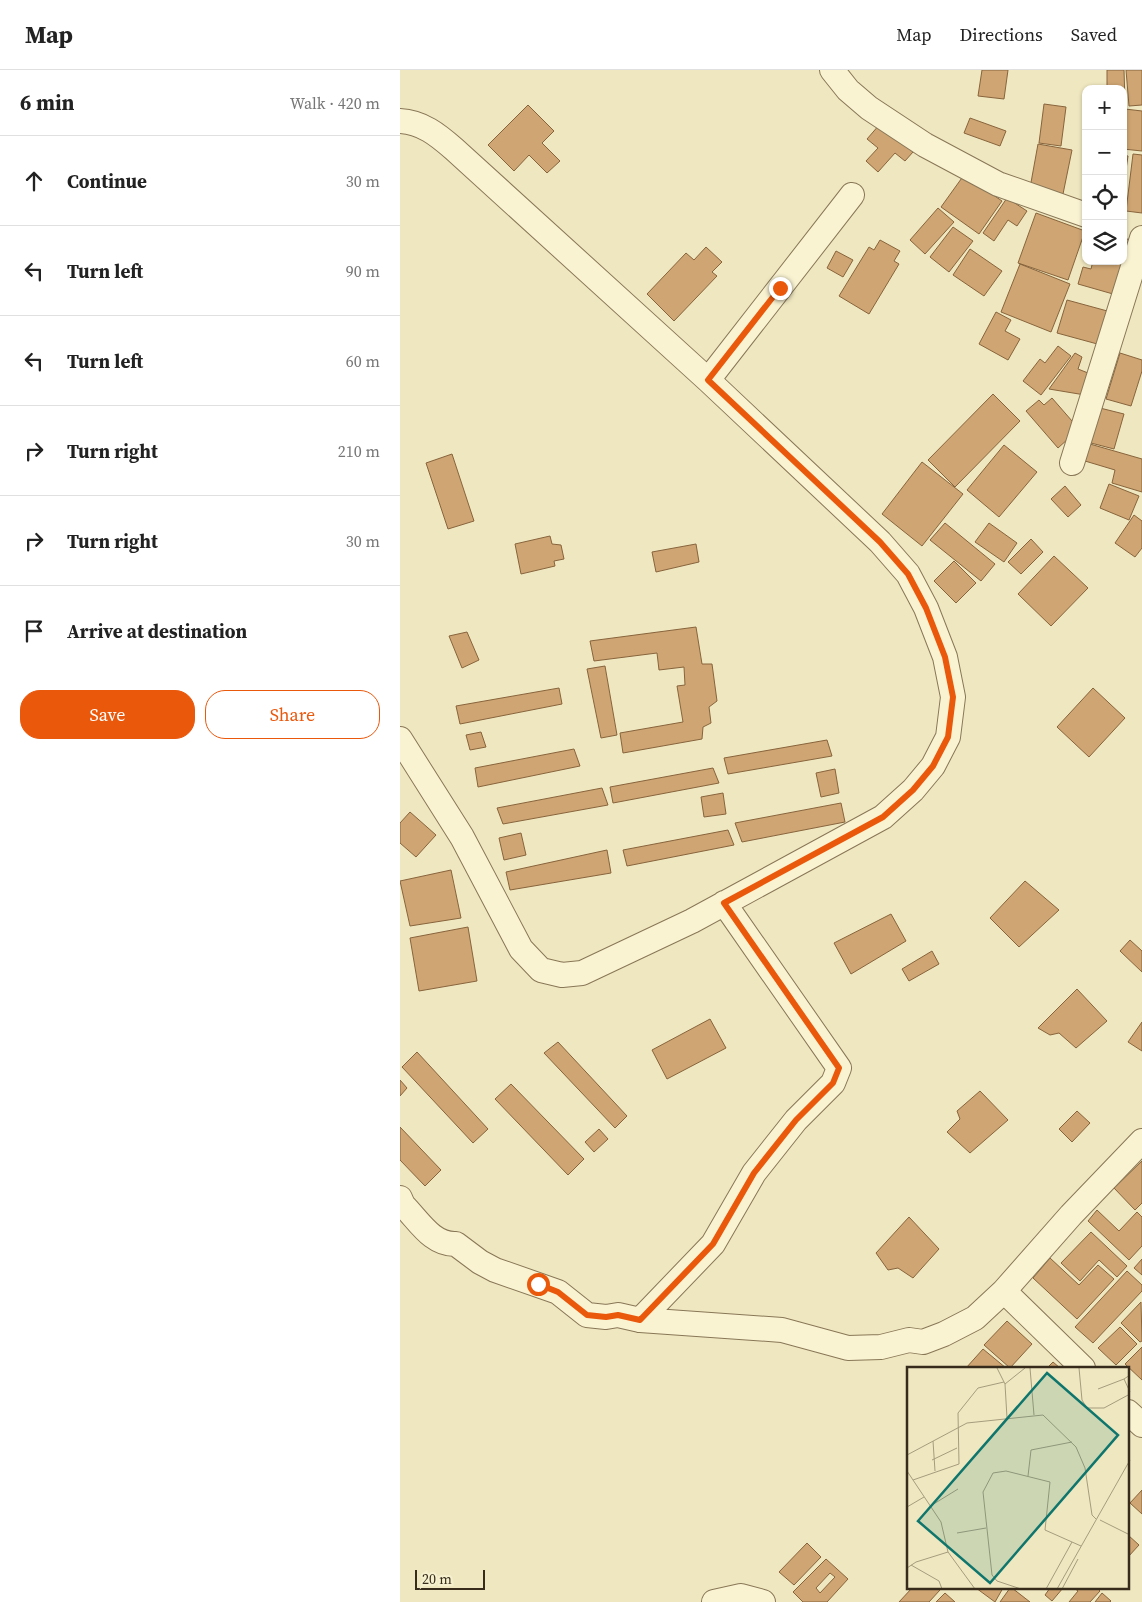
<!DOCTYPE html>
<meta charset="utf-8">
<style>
body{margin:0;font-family:"Source Serif 4",serif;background:#f2f2f2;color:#222}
.controls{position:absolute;right:15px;top:15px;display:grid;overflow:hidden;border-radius:10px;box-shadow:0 1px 4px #0004}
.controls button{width:45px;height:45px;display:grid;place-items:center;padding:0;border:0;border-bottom:1px solid #e0e0e0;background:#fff;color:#222;font:25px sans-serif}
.scale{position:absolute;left:15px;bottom:12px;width:70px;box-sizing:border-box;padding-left:5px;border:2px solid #372c1c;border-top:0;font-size:14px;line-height:18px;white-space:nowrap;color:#372c1c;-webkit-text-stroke:4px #f6f0cf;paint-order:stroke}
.stop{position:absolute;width:15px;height:15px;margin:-11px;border:4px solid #ea580c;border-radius:50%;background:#fff}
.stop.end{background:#ea580c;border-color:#fff;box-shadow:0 1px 5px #0008}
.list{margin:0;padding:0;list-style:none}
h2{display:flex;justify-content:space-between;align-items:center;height:65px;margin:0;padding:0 20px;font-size:21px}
h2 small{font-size:16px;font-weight:400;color:#767676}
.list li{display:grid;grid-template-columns:32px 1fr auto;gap:15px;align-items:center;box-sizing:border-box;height:90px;padding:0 20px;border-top:1px solid #e0e0e0}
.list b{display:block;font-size:19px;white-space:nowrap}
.list em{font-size:16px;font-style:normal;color:#767676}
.actions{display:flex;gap:10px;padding:15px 20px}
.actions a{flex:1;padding:11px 0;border:1px solid #ea580c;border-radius:20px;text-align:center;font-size:18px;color:#ea580c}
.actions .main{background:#ea580c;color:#fff}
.icon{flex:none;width:28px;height:28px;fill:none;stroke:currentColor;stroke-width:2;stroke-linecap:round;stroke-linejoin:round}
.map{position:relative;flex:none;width:742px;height:1532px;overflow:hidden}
header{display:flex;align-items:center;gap:30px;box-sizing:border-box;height:70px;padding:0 25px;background:#fff;border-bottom:1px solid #e0e0e0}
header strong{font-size:24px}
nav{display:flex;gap:28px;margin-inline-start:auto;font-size:18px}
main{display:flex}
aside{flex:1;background:#fff}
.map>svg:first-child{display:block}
.building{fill:#cea573;stroke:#88643c;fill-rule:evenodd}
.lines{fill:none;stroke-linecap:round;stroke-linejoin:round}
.minor-casing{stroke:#887757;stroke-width:26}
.minor{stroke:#faf3d2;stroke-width:24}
.route{stroke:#ea580c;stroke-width:6}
.inset-road{fill:none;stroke:#a59c7e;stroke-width:1}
.view{fill:#0f766e;fill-opacity:0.15;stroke:#0f766e;stroke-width:2.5}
.inset-edge{fill:none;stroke:#372c1c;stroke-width:2.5}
</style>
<header>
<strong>Map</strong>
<nav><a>Map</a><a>Directions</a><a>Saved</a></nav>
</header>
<main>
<aside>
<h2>6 min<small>Walk · 420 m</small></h2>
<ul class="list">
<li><svg class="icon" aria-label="ahead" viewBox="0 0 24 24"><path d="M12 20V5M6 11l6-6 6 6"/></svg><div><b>Continue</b></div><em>30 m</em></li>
<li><svg class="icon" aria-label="left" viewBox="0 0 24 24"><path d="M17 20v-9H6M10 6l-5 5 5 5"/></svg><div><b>Turn left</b></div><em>90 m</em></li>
<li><svg class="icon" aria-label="left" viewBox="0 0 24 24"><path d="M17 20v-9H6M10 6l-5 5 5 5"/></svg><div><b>Turn left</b></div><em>60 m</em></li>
<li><svg class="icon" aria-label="right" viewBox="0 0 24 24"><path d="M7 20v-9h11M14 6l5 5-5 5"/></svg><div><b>Turn right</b></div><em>210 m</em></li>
<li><svg class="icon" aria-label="right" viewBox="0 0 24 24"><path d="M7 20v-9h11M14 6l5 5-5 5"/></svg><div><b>Turn right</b></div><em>30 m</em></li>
<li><svg class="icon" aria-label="arrive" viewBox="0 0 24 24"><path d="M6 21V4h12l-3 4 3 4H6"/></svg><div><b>Arrive at destination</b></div></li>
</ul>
<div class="actions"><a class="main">Save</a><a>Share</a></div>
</aside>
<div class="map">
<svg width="742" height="1532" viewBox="0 0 742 1532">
<rect width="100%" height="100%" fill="#efe7bf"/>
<path class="building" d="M582 0H608L604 29 578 26Z
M707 0H724L725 32 723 19H692L691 16H707Z
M726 0H742V35L729 36Z
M644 34 666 37 661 76 639 73Z
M128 35 154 61 142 73 160 91 147 103 129 85 114 101 88 75Z
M725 39 742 41V81L723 79Z
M570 48 606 61 600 76 564 63Z
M480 54 513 82 505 91 495 83 478 102 466 91 478 78 467 69Z
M638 74 672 80 663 124 630 118Z
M733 84 742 85V143L726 141Z
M723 85 728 86 723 120Z
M564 105 602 131 579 164 541 137Z
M607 128 627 141 617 156 608 150 594 171 583 163Z
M538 138 554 152 525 184 510 170Z
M636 143 685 161 668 210 618 193Z
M553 157 573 171 549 202 530 187Z
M723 168 735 171 720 226 678 214 683 197 691 199 693 191H723Z
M480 170 500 181 494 191 499 194 469 244 439 226 469 177 474 180Z
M306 177 322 192 312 202 317 206 274 251 247 224 286 183 294 190Z
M570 179 602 201 584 226 553 205Z
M436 181 453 190 443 207 427 198Z
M620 194 670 214 651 262 601 242Z
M667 230 711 242 701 275 657 263Z
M596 242 611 250 605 261 620 269 608 290 579 274Z
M658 276 671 286 641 325 623 311 640 289 645 293Z
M675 283 682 287 678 299 693 305 685 325 649 319Z
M720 283 742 290V301L731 336 706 329Z
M593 324 620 351 555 417 528 390Z
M652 328 679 359 658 378 626 341 639 330 644 335Z
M700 338 724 344 714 379 691 373Z
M690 374 742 389V422L712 413 715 400 685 391Z
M604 375 637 402 599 447 567 420Z
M52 384 74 451 48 459 26 393Z
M522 392 563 424 522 476 482 444Z
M709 414 739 426 729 450 700 438Z
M665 416 681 435 668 447 651 429Z
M734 445 742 451V478L735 487 715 473Z
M545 453 595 494 581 511 530 470Z
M589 453 617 473 604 492 575 472Z
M150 466 152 474 161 475 164 489 154 491 155 496 121 504 115 474Z
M631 469 643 482 621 504 608 492Z
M296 474 299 492 256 502 252 482Z
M654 486 688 518 651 556 618 524Z
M554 491 576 513 556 533 534 511Z
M296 557 302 594H312L317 631 309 637 311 653 303 657 302 669 223 683 220 663 283 652 277 616 285 615 284 597 259 600 257 583 194 591 190 571Z
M67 562 79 590 62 598 49 566Z
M205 596 217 665 201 668 187 599Z
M159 618 162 634 60 654 56 636Z
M693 618 725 648 689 687 657 657Z
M81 662 86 677 70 680 66 665Z
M427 670 432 686 328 704 324 688Z
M174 679 180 696 78 717 75 698Z
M313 698 319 713 213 733 210 717Z
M435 699 439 723 421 727 416 703Z
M202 718 208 735 103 754 97 738Z
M323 723 326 744 304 747 301 727Z
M441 733 445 752 342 772 335 753Z
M10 742 36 765 16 787 0 773V753Z
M328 760 334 775 227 796 223 780Z
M121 763 126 785 104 790 99 768Z
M207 780 211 803 110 820 106 802Z
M51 800 61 848 10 856 0 811Z
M625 811 659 840 619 877 590 848Z
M491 844 506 871 451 904 434 873Z
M68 857 77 911 19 921 10 868Z
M730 870 742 881V902L720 881Z
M532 881 539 894 509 911 502 899Z
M677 919 707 951 676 978 659 963 650 965 638 958Z
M310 949 326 978 267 1009 252 980Z
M742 952V981L728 972Z
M158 972 227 1046 215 1058 144 983Z
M17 982 88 1059 73 1073 2 997Z
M0 1010 7 1018 0 1026Z
M111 1014 184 1089 168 1105 95 1029Z
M580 1021 608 1050 570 1083 547 1062 560 1049 557 1041Z
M677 1041 690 1053 672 1072 659 1059Z
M0 1057 41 1100 25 1116 0 1090Z
M199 1059 208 1069 194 1082 185 1072Z
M742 1091V1133L735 1140 714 1118Z
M697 1140 719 1161 737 1142 742 1147V1176L729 1190 688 1151Z
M509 1147 539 1179 513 1208 498 1198 488 1200 476 1183Z
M691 1162 727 1196 717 1207 699 1190 680 1211 661 1193Z
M650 1188 679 1215 698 1195 714 1209 677 1249 633 1208Z
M742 1189V1205L734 1198Z
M727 1201 742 1215V1221L693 1273 675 1257Z
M741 1232 742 1271 740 1272 721 1253Z
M607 1251 632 1274 610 1298 584 1275Z
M720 1257 737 1274 716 1295 698 1278Z
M742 1277V1310L725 1294Z
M583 1279 606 1298H566Z
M653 1292 660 1298H647Z
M742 1420V1444L730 1433Z
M728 1465 739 1475 728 1487Z
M407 1473 421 1487 394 1515 379 1502Z
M426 1489 448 1509 427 1532H403L393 1522ZM430 1503 435 1507 420 1523 416 1518Z
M512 1518H537L540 1520 529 1532H499Z
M576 1518H603L595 1532Z
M610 1518H612L630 1532H600Z
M650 1518H663L652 1531 645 1525Z
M674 1518H697L700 1521 690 1532H669L678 1521Z
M545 1523 555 1532H536Z
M702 1523 711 1531 710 1532H695Z"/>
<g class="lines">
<defs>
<path id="minor" d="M432 0 448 20 469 38 525 75 598 114 686 145
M0 51C22 52 38 65 54 79L308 310 480 472 508 504 526 538 545 587 553 627 548 667 533 696 513 720 483 747 292 851 182 903 162 905 141 900 121 879 62 767 0 669
M308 310 452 125
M672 393 742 168
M0 1128 3 1135C19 1151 32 1175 56 1174L80 1192 95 1200 158 1222 187 1245 206 1247 218 1245 240 1250 382 1260 448 1278 481 1277 509 1270 523 1272 544 1264 575 1248 604 1221 671 1145 742 1071
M604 1221 683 1298
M240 1250 313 1174 354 1103 396 1050 433 1013 439 998 324 833
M728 1342 742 1355
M314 1532 341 1526 363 1532"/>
</defs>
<use href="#minor" class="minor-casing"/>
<use href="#minor" class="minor"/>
</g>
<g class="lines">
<path class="route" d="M138 1214 158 1222 187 1245 206 1247 218 1245 240 1250 313 1174 354 1103 396 1050 433 1013 439 998 324 833 483 747 513 720 533 696 548 667 553 627 545 587 526 538 508 504 480 472 308 310 380 218"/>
</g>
<g transform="translate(507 1297)">
<rect width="222" height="222" fill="#efe7bf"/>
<path class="inset-road" d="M90 1 98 17 100 51M123 1 127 48M172 1 175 33 180 41H197L223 27M223 8 217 12 223 25M98 17 118 1M191 22 217 12M26 74 28 104M0 88 60 56 136 48 169 80 178 101 185 148 189 152M25 93 50 81M0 104 34 155 41 185 68 222M121 109 124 83 165 75M6 113 52 97 51 46 71 21 97 15M25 138 51 122M0 140 17 130M193 153 223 168M50 166 79 161M4 198 32 214 35 222M0 201 9 195 41 185M114 222 90 214 85 208 76 125 86 106 99 104 143 115 138 163 174 179M139 222 165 175M150 222 223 93M155 222 171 192"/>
<path class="view" d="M140 6 211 68 83 216 11 154Z"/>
<rect width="222" height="222" class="inset-edge"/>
</g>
</svg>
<div class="controls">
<button>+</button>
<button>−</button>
<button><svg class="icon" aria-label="locate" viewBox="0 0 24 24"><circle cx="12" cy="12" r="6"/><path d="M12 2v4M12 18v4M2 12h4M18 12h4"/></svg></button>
<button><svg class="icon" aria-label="layers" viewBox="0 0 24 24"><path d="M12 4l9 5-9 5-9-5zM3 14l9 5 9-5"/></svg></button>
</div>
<div class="scale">20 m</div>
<div class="stop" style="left:138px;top:1214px"></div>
<div class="stop end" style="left:380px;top:218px"></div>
</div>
</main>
